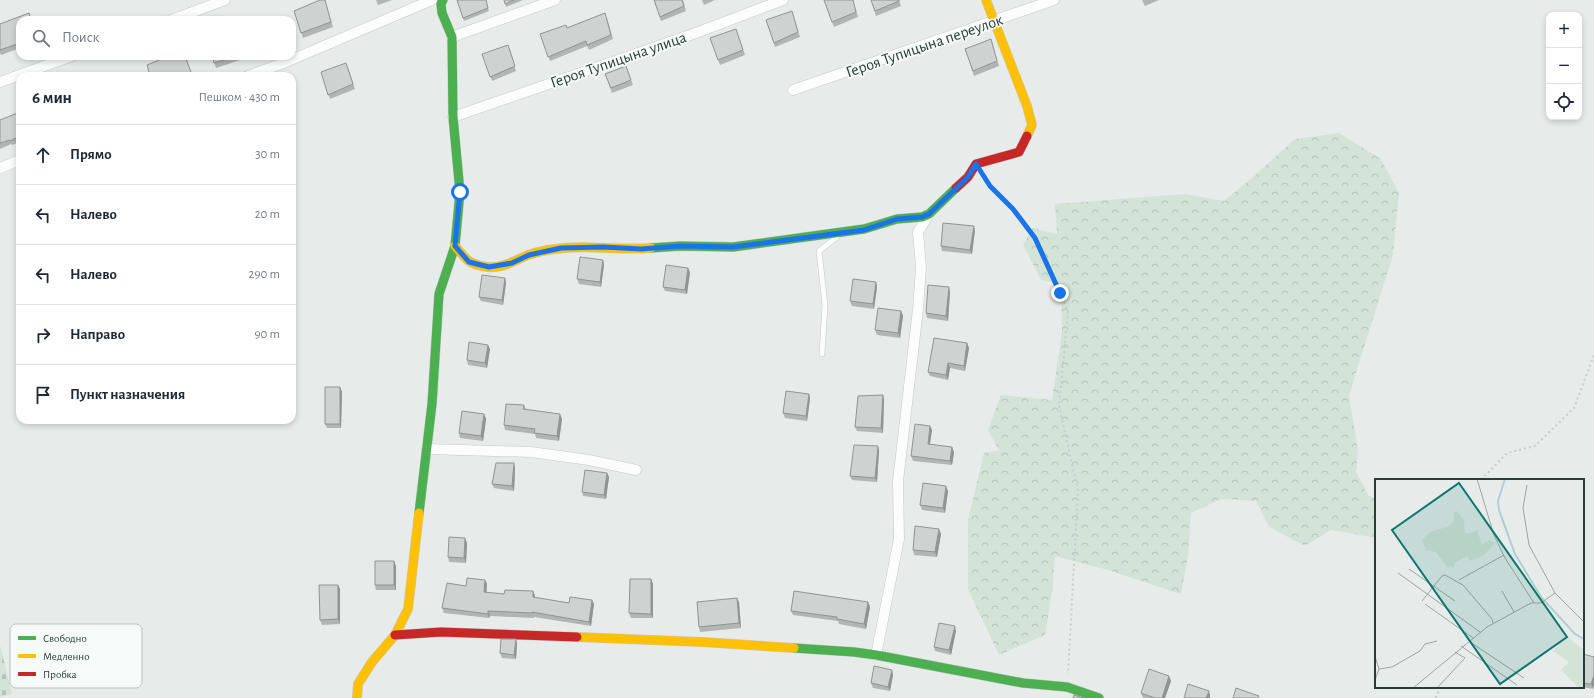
<!DOCTYPE html>
<html lang="ru">
<meta charset="utf-8">
<style>
body{margin:0;font-family:"Alegreya Sans",sans-serif;background:#f2f2f3;color:#1f2937}
.controls{position:absolute;right:12px;top:12px;display:grid;overflow:hidden;border-radius:8px;box-shadow:0 2px 6px #0003}
.controls button{width:36px;height:36px;display:grid;place-items:center;padding:0;border:0;border-bottom:1px solid #e0e1e3;background:#fff;color:#1f2937;font:20px sans-serif}
.stop{position:absolute;width:12px;height:12px;margin:-9px;border:3px solid #1a73e8;border-radius:50%;background:#fff}
.stop.end{background:#1a73e8;border-color:#fff;box-shadow:0 1px 4px #0008}
.list{margin:0;padding:0;list-style:none}
h2{display:flex;justify-content:space-between;align-items:center;height:52px;margin:0;padding:0 16px;font-size:17px}
h2 small{font-size:13px;font-weight:400;color:#747a83}
.list li{display:grid;grid-template-columns:26px 1fr auto;gap:12px;align-items:center;box-sizing:border-box;height:60px;padding:0 16px;border-top:1px solid #e0e1e3}
.list b{display:block;font-size:15px;white-space:nowrap}
.list em{font-size:13px;font-style:normal;color:#747a83}
.icon{flex:none;width:22px;height:22px;fill:none;stroke:currentColor;stroke-width:2;stroke-linecap:round;stroke-linejoin:round}
.map{position:relative;flex:none;width:1594px;height:698px;overflow:hidden}
.search{position:absolute;background:#fff;box-shadow:0 2px 6px #0003;left:16px;top:16px;width:280px;height:44px;display:flex;align-items:center;gap:10px;box-sizing:border-box;padding:0 14px;border-radius:12px;color:#747a83;font-size:15px}
.panel{position:absolute;background:#fff;box-shadow:0 2px 6px #0003;left:16px;top:72px;width:280px;height:352px;border-radius:12px}
.map>svg:first-child{display:block}
.forest{fill:url(#forest-crowns)}
.cemetery{fill:url(#cemetery-stones)}
.lines{fill:none;stroke-linecap:round;stroke-linejoin:round}
.lane-casing{stroke:#c4c9c7;stroke-width:6}
.street-casing{stroke:#c4c9c7;stroke-width:11}
.fast-casing{stroke:#c4cac8;stroke-width:10}
.slow-casing{stroke:#c4cac8;stroke-width:10}
.jam-casing{stroke:#c4cac8;stroke-width:10}
.path{stroke:#c7cdcb;stroke-width:2;stroke-dasharray:2 3;stroke-linecap:butt}
.lane{stroke:#fbfcfc;stroke-width:5}
.street{stroke:#fbfcfc;stroke-width:10}
.fast{stroke:#4caf50;stroke-width:9}
.slow{stroke:#ffc107;stroke-width:9}
.jam{stroke:#c62828;stroke-width:9}
.wall{fill:#b1b5b4}
.shaded-wall{fill:#909492}
.building{fill:#ced3d1;stroke:#909492}
.route{stroke:#1a73e8;stroke-width:5}
.labels{text-anchor:middle;stroke-width:3.5;stroke-linejoin:round;paint-order:stroke}
.street-label{font-size:16px;fill:#273d37;stroke:#f6faf8}
.inset-river{fill:none;stroke:#aecfd4;stroke-width:2}
.inset-road{fill:none;stroke:#9aa6a2;stroke-width:1}
.view{fill:#0f766e;fill-opacity:0.15;stroke:#0f766e;stroke-width:2}
.inset-edge{fill:none;stroke:#273d37;stroke-width:2}
.key{fill:#f6faf8;stroke:#b8c1be;stroke-width:1}
.key-label{font-size:11px;fill:#273d37}
</style>
<div class="map">
<svg width="1594" height="698" viewBox="0 0 1594 698">
<defs>
<pattern id="forest-crowns" width="20" height="18" patternUnits="userSpaceOnUse"><rect width="20" height="18" fill="#d3e3d8"/><path d="M2 6a3 3 0 1 1 6 0M12 15a3 3 0 1 1 6 0" fill="none" stroke="#b5c4ba"/></pattern>
<pattern id="cemetery-stones" width="16" height="16" patternUnits="userSpaceOnUse"><rect width="16" height="16" fill="#d3e3d8"/><path d="M2 7V4a2 2 0 0 1 4 0v3zM10 15v-3a2 2 0 0 1 4 0v3z" fill="#b5c4ba"/></pattern>
</defs>
<rect width="100%" height="100%" fill="#e7ecea"/>
<path class="forest" d="M1339 133 1381 159 1399 193 1393 255 1349 395 1358 451 1356 472 1369 496 1376 499V538L1331 530 1305 546 1269 527 1256 501 1221 499 1191 513 1188 556 1181 594 1108 570 1055 556 1053 585 1045 635 999 655 968 589V520L984 453 999 450 988 430 1001 395 1052 400 1062 330 1061 284 1041 280 1023 245 1033 228 1057 234 1055 204 1185 194 1224 201 1252 178 1295 139Z"/>
<path class="cemetery" d="M0 645 12 694 0 697Z"/>
<g class="lines">
<defs>
<path id="lane" d="M822 354 825 305 819 251 837 237"/>
<path id="street" d="M171 20 225 0
M452 37 555 0
M248 76 286 62 432 0
M0 82 72 56
M793 90 1054 0
M453 117 693 34 783 0
M0 168 20 160
M427 449 531 452 589 460 636 470
M876 655 899 539 898 481 918 309 921 267 918 232 929 214"/>
<path id="fast" d="M651 248 680 246 733 247 864 229 897 219 922 217 929 214 956 188
M419 513 432 404 439 294 455 246 460 192 453 117 452 37 442 13 441 4 443 0
M794 648 854 652 876 655 1023 683 1067 687 1099 698"/>
<path id="slow" d="M986 0 1027 106 1032 125 1027 136
M455 246C467 260 468 264 487 267 502 269 516 260 528 255 568 241 610 251 651 248
M577 637 702 642 794 648
M357 698 358 684 372 662 395 635 408 609 419 513"/>
<path id="jam" d="M956 188 968 177 976 164 1019 152 1027 136
M395 635 441 632 577 637"/>
</defs>
<use href="#lane" class="lane-casing"/>
<use href="#street" class="street-casing"/>
<use href="#fast" class="fast-casing"/>
<use href="#slow" class="slow-casing"/>
<use href="#jam" class="jam-casing"/>
<path class="path" d="M984 177 990 185 1013 209 1035 238 1068 311 1059 406 1078 491 1068 674
M1481 480 1507 453 1535 446 1574 408 1594 355
M1436 698 1440 687"/>
<use href="#lane" class="lane"/>
<use href="#street" class="street"/>
<use href="#fast" class="fast"/>
<use href="#slow" class="slow"/>
<use href="#jam" class="jam"/>
</g>
<path class="wall" d="M325 0 333 27 303 38 294 11Z
M376 0H392L378 5Z
M457 0H486L489 11 464 21Z
M504 0H523L506 7Z
M654 0H683L686 11 661 21Z
M702 0H715L704 5Z
M824 0H853L858 17 834 27Z
M871 0H899L901 6 876 16Z
M1142 0H1159L1145 6Z
M792 11 800 37 775 47 766 20Z
M607 18 613 39 589 50 587 46 550 61 540 34Z
M20 20V48L1 55 0 53V24Z
M736 29 745 55 720 65 710 38Z
M991 39 999 66 974 76 965 49Z
M510 49 516 71 492 81 482 54Z
M185 56 192 76H150Z
M212 56H252L216 68Z
M626 66 633 85 612 93 605 74Z
M348 67 355 89 330 99 321 72Z
M20 112V142L12 145 11 144 0 149V120Z
M975 230 972 254 942 251 941 246Z
M603 260 604 265 601 287 579 284 577 279Z
M690 272 687 294 665 291 663 287Z
M505 278 506 283 503 305 481 301 479 297Z
M876 282 877 287 874 309 852 306 850 301Z
M950 292 948 321 927 318 926 313Z
M901 311 903 316 900 338 877 335 875 330Z
M967 343 969 348 965 371 950 368 948 380 930 376 928 372Z
M490 349 487 368 468 365 467 360Z
M340 387 342 392 341 428H327L325 424Z
M809 394 810 399 807 421 785 418 783 413Z
M883 395 884 400 883 433 857 431 855 427Z
M524 405 526 409 562 419 559 441 536 438 535 434 505 430 504 425Z
M484 414 486 419 483 441 460 438 459 433Z
M930 426 932 430 930 444 954 452 952 465 913 461 911 456Z
M878 446 879 451 877 482 852 480 850 476Z
M514 463 515 468 514 491 494 488 492 484Z
M607 473 609 477 606 499 583 496 582 492Z
M948 491 945 513 922 510 920 505Z
M941 534 937 557 914 555 913 550Z
M467 543 466 563 449 562 448 557Z
M396 566V590H376L375 585Z
M651 579 653 584V618H631L629 613Z
M485 580 487 584 486 593 504 594 533 591 535 596V598L569 603 594 604 591 626 534 617V618L490 616 489 618 444 613 442 608 466 586Z
M338 585 340 589V624L322 625 320 620Z
M739 602 741 628 700 632 699 627Z
M868 602 870 607 866 629 839 624 838 621 793 615 791 611Z
M956 631 951 655 935 651 934 647Z
M516 639 517 644 516 659 502 658 500 653Z
M1583 654 1593 689 1583 687Z
M892 670 893 675 890 691 873 688 871 683Z
M1169 676 1171 681 1165 698H1143L1141 693Z"/>
<path class="shaded-wall" d="M974 226 975 230 972 254 970 250Z
M603 260 604 265 601 287 600 282Z
M688 268 690 272 687 294 685 290Z
M505 278 506 283 503 305 502 300Z
M876 282 877 287 874 309 873 304Z
M949 287 950 292 948 321 946 316Z
M901 311 903 316 900 338 898 333Z
M967 343 969 348 965 371 964 366Z
M488 345 490 349 487 368 485 363Z
M948 363 950 368 948 380 946 375Z
M340 387 342 392 341 428 340 424Z
M809 394 810 399 807 421 806 416Z
M883 395 884 400 883 433 881 428Z
M484 414 486 419 483 441 481 436Z
M560 414 562 419 559 441 557 436Z
M930 426 932 430 929 449 928 444Z
M878 446 879 451 877 482 875 478Z
M952 447 954 452 952 465 950 461Z
M514 463 515 468 514 491 512 486Z
M607 473 609 477 606 499 604 495Z
M946 486 948 491 945 513 943 508Z
M939 529 941 534 937 557 935 552Z
M465 538 467 543 466 563 464 558Z
M394 561 396 566V590L394 585Z
M651 579 653 584V618L651 614Z
M485 580 487 584 486 597 484 592Z
M338 585 340 589V624L338 619Z
M533 591 535 596V602L533 597Z
M737 598 739 602 741 628 739 623Z
M592 600 594 604 591 626 589 622Z
M868 602 870 607 866 629 864 624Z
M488 611 490 616 489 618 488 614Z
M955 626 956 631 951 655 949 650Z
M516 639 517 644 516 659 514 655Z
M892 670 893 675 890 691 888 687Z
M1594 675V685L1593 689 1591 684Z
M1169 676 1171 681 1165 698H1162Z
M1209 691 1210 695V698H1206Z"/>
<path class="building" d="M320 0H325L331 22 301 33 294 11Z
M457 0H486L488 8 463 18Z
M504 0H514L505 4Z
M654 0H682L684 6 660 17Z
M824 0H853L856 12 832 22Z
M871 0H899V1L875 11Z
M792 11 798 32 774 43 766 20Z
M29 13 31 20H20V43L0 50V24Z
M605 13 611 35 587 45 586 41 548 57 540 34 566 25 567 28Z
M736 29 743 50 718 60 710 38Z
M991 39 997 61 973 71 965 49Z
M508 45 515 66 490 77 482 54Z
M169 56H185L191 72 181 76H150L147 65Z
M212 56H237L214 63Z
M346 63 353 84 328 95 321 72Z
M626 66 631 80 611 88 605 74Z
M20 112V136L10 141V140L0 143V120Z
M943 223 974 226 970 250 941 246Z
M580 257 603 260 600 282 577 279Z
M666 265 688 268 685 290 663 287Z
M482 275 505 278 502 300 479 297Z
M853 279 876 282 873 304 850 301Z
M928 285 949 287 946 316 926 313Z
M878 308 901 311 898 333 875 330Z
M934 338 967 343 964 366 948 363 946 375 928 372Z
M469 342 488 345 485 363 467 360Z
M325 387H340V424H325Z
M786 391 809 394 806 416 783 413Z
M883 395 881 428 855 427 858 396Z
M506 404 524 405 523 409 560 414 557 436 534 433 535 429 504 425Z
M462 411 484 414 481 436 459 433Z
M915 424 930 426 928 444 952 447 950 461 911 456Z
M854 445 878 446 875 478 850 476Z
M496 463H514L512 486 492 484Z
M585 470 607 473 604 495 582 492Z
M923 483 946 486 943 508 920 505Z
M915 526 939 529 935 552 913 550Z
M449 537 465 538 464 558 448 557Z
M375 561H394V585H375Z
M467 578 485 580 484 592 504 594 505 590 533 591V597L569 603 570 597 592 600 589 622 532 612V613L488 611V614L442 608 447 583 466 586Z
M630 579H651V614L629 613Z
M319 585H338V619L320 620Z
M794 591 868 602 864 624 837 619V617L791 611Z
M737 598 739 623 699 627 697 602Z
M939 623 955 626 949 650 934 647Z
M501 639H516L514 655 500 653Z
M1583 654 1594 657V675L1591 684 1583 683Z
M874 666 892 670 888 687 871 683Z
M1149 669 1169 676 1162 698H1155L1141 693Z
M1188 684 1209 691 1206 698H1184Z
M1236 688 1259 696 1258 698H1233Z
M1074 695 1083 698H1073Z"/>
<g class="lines">
<path class="route" d="M460 192 455 246 469 262 489 267 512 263 529 255 561 248 603 247 641 249 680 246 733 247 864 230 897 219 922 217 929 214 968 177 976 164 990 186 1013 209 1035 238 1060 293"/>
</g>
<g class="labels">
<g class="street-label">
<text transform="translate(924 45) rotate(-19)" y="6">Героя Тупицына переулок</text>
<text transform="translate(618 59) rotate(-19)" y="6">Героя Тупицына улица</text>
</g>
</g>
<g transform="translate(1375 479)">
<rect width="209" height="209" fill="#e7ecea"/>
<path d="M82 32 89 42 90 54 94 55 102 51 107 66 115 61 120 64 109 76 95 82 92 77 81 83 77 90 76 87 73 89 61 73 51 71 47 61 55 53 72 48 79 42V34Z" fill="#d3e3d8"/>
<path d="M191 157 209 171V209H204L186 191 194 183 178 172Z" fill="#d3e3d8"/>
<path class="inset-river" d="M130 0 123 22 124 31 140 75 166 118 200 155 209 160"/>
<path class="inset-road" d="M102 0 119 56 130 79 159 124M152 6 148 29 154 66 180 114 209 143M34 90 80 122M23 94 105 153M84 101 129 76M127 112 139 133M47 122 67 97 70 96 88 106 117 140 118 144M50 125 98 159M95 163 149 199M86 167 142 206M0 177 4 190 0 201M4 190 17 188 45 172 50 165 62 162M38 209 112 148 156 124H166L180 114M62 209 90 179 80 173"/>
<path class="view" d="M84 4 192 158 125 205 17 51Z"/>
<rect width="209" height="209" class="inset-edge"/>
</g>
<rect x="10" y="624" width="132" height="64" rx="6" class="key"/>
<rect x="18" y="636" width="18" height="4" fill="#4caf50"/>
<rect x="18" y="654" width="18" height="4" fill="#ffc107"/>
<rect x="18" y="672" width="18" height="4" fill="#c62828"/>
<g class="key-label">
<text x="43" y="642">Свободно</text>
<text x="43" y="660">Медленно</text>
<text x="43" y="678">Пробка</text>
</g>
</svg>
<div class="controls">
<button>+</button>
<button>−</button>
<button><svg class="icon" aria-label="locate" viewBox="0 0 24 24"><circle cx="12" cy="12" r="6"/><path d="M12 2v4M12 18v4M2 12h4M18 12h4"/></svg></button>
</div>
<div class="stop" style="left:460px;top:192px"></div>
<div class="stop end" style="left:1060px;top:293px"></div>
<div class="search"><svg class="icon" aria-label="search" viewBox="0 0 24 24"><circle cx="10" cy="10" r="6"/><path d="M15 15l6 6"/></svg>Поиск</div>
<section class="panel">
<h2>6 мин<small>Пешком · 430 m</small></h2>
<ul class="list">
<li><svg class="icon" aria-label="ahead" viewBox="0 0 24 24"><path d="M12 20V5M6 11l6-6 6 6"/></svg><div><b>Прямо</b></div><em>30 m</em></li>
<li><svg class="icon" aria-label="left" viewBox="0 0 24 24"><path d="M17 20v-9H6M10 6l-5 5 5 5"/></svg><div><b>Налево</b></div><em>20 m</em></li>
<li><svg class="icon" aria-label="left" viewBox="0 0 24 24"><path d="M17 20v-9H6M10 6l-5 5 5 5"/></svg><div><b>Налево</b></div><em>290 m</em></li>
<li><svg class="icon" aria-label="right" viewBox="0 0 24 24"><path d="M7 20v-9h11M14 6l5 5-5 5"/></svg><div><b>Направо</b></div><em>90 m</em></li>
<li><svg class="icon" aria-label="arrive" viewBox="0 0 24 24"><path d="M6 21V4h12l-3 4 3 4H6"/></svg><div><b>Пункт назначения</b></div></li>
</ul>
</section>
</div>
